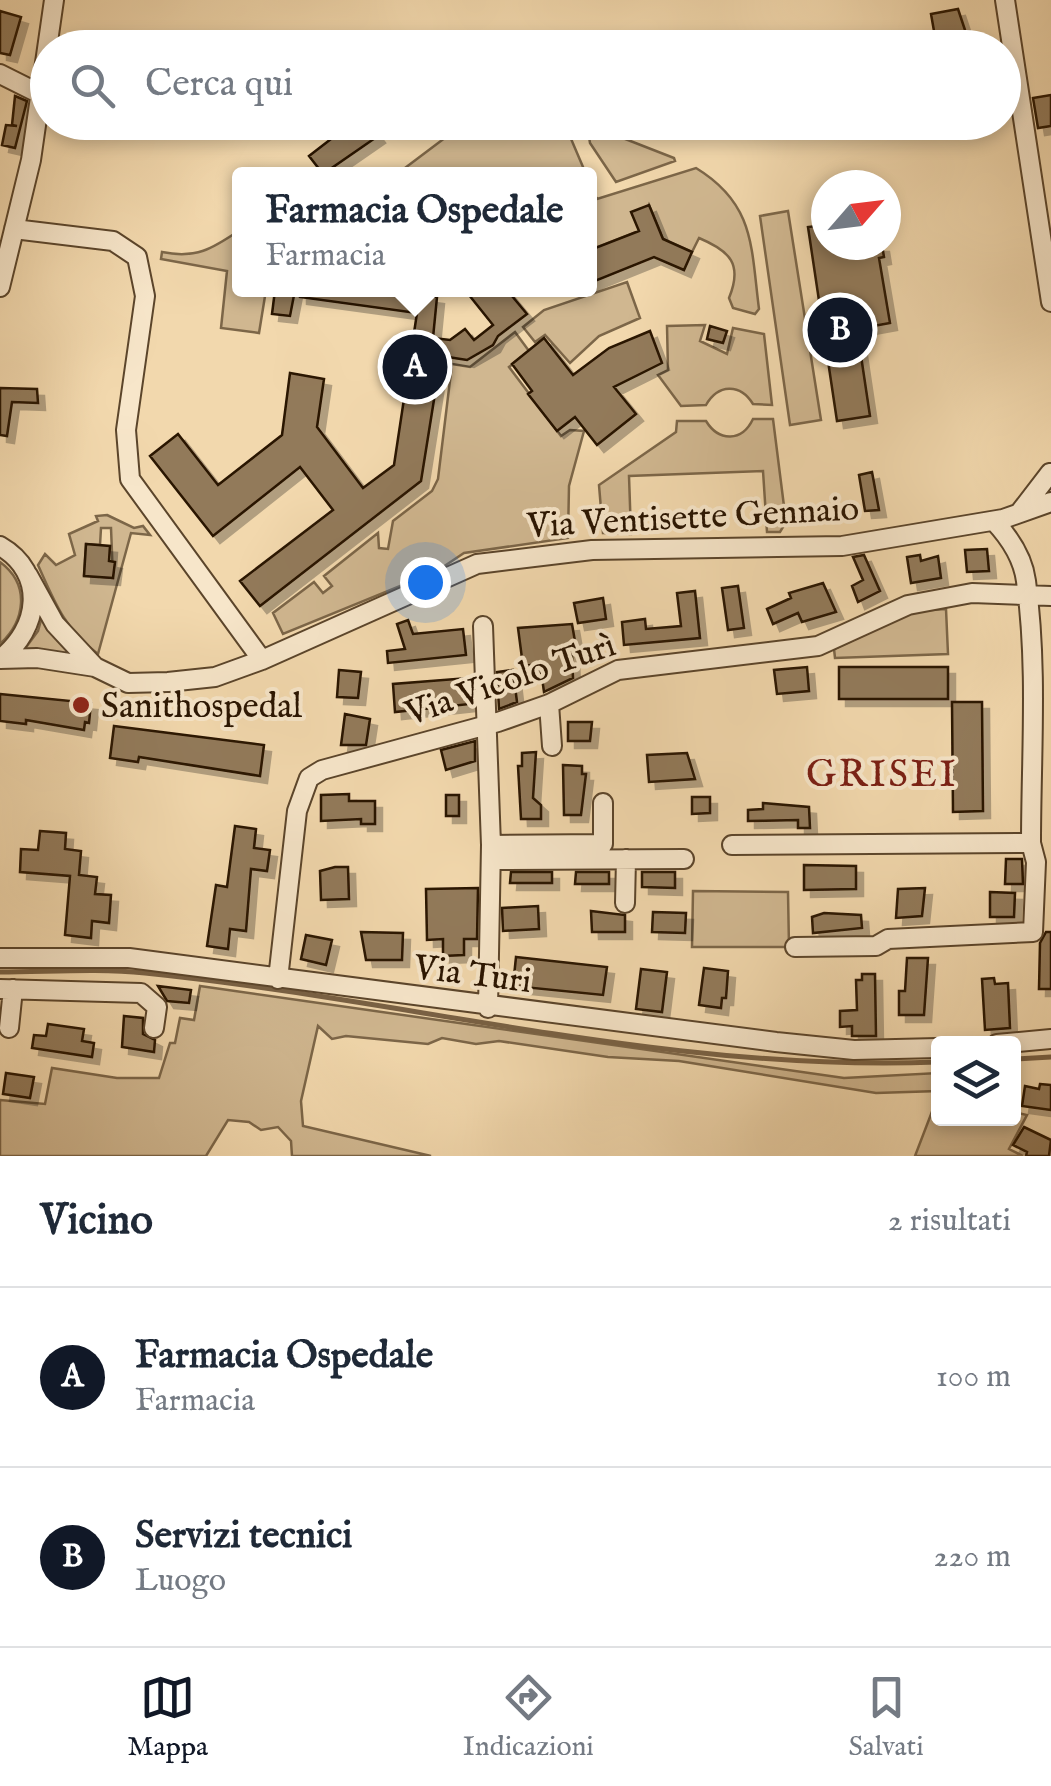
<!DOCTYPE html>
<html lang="it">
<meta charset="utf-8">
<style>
body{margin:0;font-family:"IM FELL English",serif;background:#f2f2f3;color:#1f2937}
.controls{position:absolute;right:30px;bottom:30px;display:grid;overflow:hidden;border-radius:10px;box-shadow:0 5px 15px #0003}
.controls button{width:90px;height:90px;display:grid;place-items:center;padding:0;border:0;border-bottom:2px solid #e0e1e3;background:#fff;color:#1f2937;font:50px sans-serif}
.compass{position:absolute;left:811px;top:170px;width:90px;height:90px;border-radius:50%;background:#fff;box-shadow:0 5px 15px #0003;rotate:62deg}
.you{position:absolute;left:425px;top:582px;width:35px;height:35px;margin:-25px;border:8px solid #fff;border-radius:50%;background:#1a73e8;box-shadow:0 0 0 15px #1a73e833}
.badge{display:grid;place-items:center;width:65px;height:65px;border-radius:50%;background:#111827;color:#fff;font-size:32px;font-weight:700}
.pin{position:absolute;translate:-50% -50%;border:5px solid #fff;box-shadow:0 2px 10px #0006}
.popup{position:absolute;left:232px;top:167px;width:365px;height:130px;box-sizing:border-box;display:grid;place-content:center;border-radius:10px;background:#fff;filter:drop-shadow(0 2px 8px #0005);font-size:32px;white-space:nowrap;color:#747a83}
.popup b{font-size:38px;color:#1f2937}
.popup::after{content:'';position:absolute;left:50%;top:100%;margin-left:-20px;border:20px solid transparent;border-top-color:#fff}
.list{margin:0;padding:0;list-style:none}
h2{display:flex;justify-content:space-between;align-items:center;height:130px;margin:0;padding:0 40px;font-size:42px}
h2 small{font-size:32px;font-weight:400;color:#747a83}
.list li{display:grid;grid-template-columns:65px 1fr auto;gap:30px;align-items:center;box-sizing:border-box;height:180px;padding:0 40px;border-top:2px solid #e0e1e3}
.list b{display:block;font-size:38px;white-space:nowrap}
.list p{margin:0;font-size:32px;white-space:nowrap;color:#747a83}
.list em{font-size:32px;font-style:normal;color:#747a83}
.icon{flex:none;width:55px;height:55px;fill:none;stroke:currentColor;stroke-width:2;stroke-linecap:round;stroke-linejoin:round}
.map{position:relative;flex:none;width:1051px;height:1156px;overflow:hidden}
.search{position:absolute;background:#fff;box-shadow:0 5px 15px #0003;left:30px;right:30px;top:30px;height:110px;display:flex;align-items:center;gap:25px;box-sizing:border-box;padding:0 35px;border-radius:55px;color:#747a83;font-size:38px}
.sheet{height:490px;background:#fff}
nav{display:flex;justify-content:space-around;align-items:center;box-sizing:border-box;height:140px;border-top:2px solid #e0e1e3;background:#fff;font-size:28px;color:#747a83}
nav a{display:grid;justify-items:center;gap:5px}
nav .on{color:#111827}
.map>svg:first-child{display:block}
.green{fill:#d0b790;stroke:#7c6648;stroke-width:2.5;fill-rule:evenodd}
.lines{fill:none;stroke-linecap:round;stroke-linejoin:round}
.stream{stroke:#796144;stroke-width:5}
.building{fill:#927a5a;stroke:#291400;stroke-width:2.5;filter:url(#shadow)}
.minor-casing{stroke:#5b452b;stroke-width:22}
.minor{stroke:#f7e6ca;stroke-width:18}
.poi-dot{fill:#8f2418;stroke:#f7e6ca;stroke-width:4}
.labels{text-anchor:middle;stroke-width:8;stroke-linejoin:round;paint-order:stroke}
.street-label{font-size:35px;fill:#291400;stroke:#f7e6ca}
.poi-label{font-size:35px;fill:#291400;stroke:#f7e6ca;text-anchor:start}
.neighbourhood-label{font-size:38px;letter-spacing:2.5px;fill:#7a1f14;stroke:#f7e6ca}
</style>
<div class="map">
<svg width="1051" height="1156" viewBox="0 0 1051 1156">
<defs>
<filter id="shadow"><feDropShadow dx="7" dy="7" stdDeviation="0" flood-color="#0004"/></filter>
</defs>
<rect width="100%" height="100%" fill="#f2d8ad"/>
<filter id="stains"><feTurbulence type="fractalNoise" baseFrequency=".002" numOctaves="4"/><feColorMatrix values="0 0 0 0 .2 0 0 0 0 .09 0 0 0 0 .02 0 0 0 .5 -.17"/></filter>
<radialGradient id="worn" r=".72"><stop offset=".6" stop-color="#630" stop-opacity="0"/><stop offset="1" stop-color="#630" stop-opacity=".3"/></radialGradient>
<path class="green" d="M466 122 560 123 566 127 586 174H397Z
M592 126 674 158 675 161 616 182 590 143 588 130Z
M696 168C755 204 751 247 759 309L755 314 733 308 729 298C743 264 730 251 699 238L692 252 663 239 649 205 639 231 590 250V185L597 199Z
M788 211 821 420 790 425 760 216Z
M240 230V290H266L259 333 221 328 227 271 161 259 162 252C196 259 212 249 240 230Z
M627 282 640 318 599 336 570 363 545 335 535 342 523 327 544 310Z
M705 325 700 341 727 354 733 328 764 334 772 405 753 404C740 383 718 384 706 405L681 406 658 375 668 370 667 326Z
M515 332 529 351 509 367 561 436 570 430 584 431 569 486 568 538 464 553 437 571 283 634 273 613 314 582 323 593 332 586 324 576 378 533 379 548 388 549 393 521 432 491 438 479 452 364 470 367Z
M753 419H773L786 522 780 532H767L763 471 629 476 631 534 603 533 599 485 676 432 677 421H706C719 442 742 442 753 419Z
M107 515 134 528 143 526 150 535 131 533 98 654C65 630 54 601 38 565L45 554 56 565 75 555 69 534 98 521 96 516ZM101 528H111L113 578 84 575 86 544 100 545Z
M0 562C31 585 25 621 0 644Z
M946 609 948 654 835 658 834 649 915 611Z
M43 613 82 661 24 650 38 631Z
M693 891 788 892 789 947H692Z
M200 986 844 1078 938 1073V1091L876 1093 679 1061 608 1057 499 1041 476 1044 442 1038 428 1044 346 1036 332 1039 318 1026 301 1101 303 1126 431 1156H292L291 1141 278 1127 261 1130 249 1122 228 1120 206 1156H0V1100L45 1104 52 1068 117 1078H159L170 1043H175L180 1018 194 1020Z
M938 1096V1118H1014V1112L1027 1115 1009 1149 1023 1156H915Z"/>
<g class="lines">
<path class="stream" d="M0 972C48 972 97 968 145 973 408 1000 672 1073 938 1062
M1014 1059 1051 1057"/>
</g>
<path class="building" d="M958 9 971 48H937L931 14Z
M0 11 21 17 10 55 0 53Z
M1051 95V126L1038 128 1033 98Z
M15 96 27 101 15 148 2 145 6 125 17 126 12 125Z
M353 122H367L378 136 323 174 309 156Z
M649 205 663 239 692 252 684 270 654 257 590 283V250L639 231 631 212Z
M826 225V245H882L884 257 879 258 890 323 857 329 870 416 837 421 808 227Z
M275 290H295L290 316 272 314Z
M300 290H421V295L437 297 433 338 450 340 465 329 474 340 493 325 465 290H507L527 314 498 336 493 345 467 360 441 356 421 481 260 606 240 581 333 510 300 467 213 536 150 456 178 434 218 485 282 435 290 373 324 379 317 427 363 488 394 465 417 313 300 297Z
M710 326 727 331 723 343 707 339Z
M650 331 662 363 614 387 636 414 597 445 575 417 557 431 528 394 532 391 512 364 544 338 573 375 609 348Z
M0 388 37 389 38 403 12 402 7 436 0 435Z
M872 472 879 510 865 511 859 475Z
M86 544 110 546 109 561 115 562 113 578 84 576Z
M987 549 989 571 967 572 965 550Z
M864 555 880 591 858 602 852 586 863 580 853 557Z
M920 555 921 561 938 556 941 578 911 583 907 557Z
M823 583 836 612 802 622 798 613 773 624 767 609 791 598 789 593Z
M738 586 744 628 728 630 722 588Z
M695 591 700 638 624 645 622 622 645 619 646 629 681 626 677 593Z
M603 598 606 619 578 623 574 603Z
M408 620 413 634 463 629 466 655 388 663 387 651 405 649 397 624Z
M572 624 577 653 572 654 573 678 544 692 540 664 523 666 518 628Z
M807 667 809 691 777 694 774 670Z
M839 667H948V699H839Z
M339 670 361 672 358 698 337 697Z
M513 670 517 702 499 709 497 672Z
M468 678 470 704 395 712 393 684Z
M0 694 91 703 89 723 85 722 84 730 26 720V724L0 721Z
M952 702H982L983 811 953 812Z
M345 714 370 719 366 745H341Z
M568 722H592L590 741H568Z
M114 726 264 745 260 776 139 757 138 762 110 758Z
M475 741V761L446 770 441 750Z
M536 752 533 798 541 805V819H521L518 766H522V753Z
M687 753 695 779 649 782 647 755Z
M563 765 582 766V774H586L581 815H564Z
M349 794V801H375V824H361V819L321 821V795Z
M446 795H459V816H446Z
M692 797H710V813L692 814Z
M763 803 809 807 810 828H798V820L748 821V810L763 809Z
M235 826 256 829 254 848 270 850 267 871 251 869 246 931 230 929 228 949 207 946 216 885 227 887Z
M40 831 66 833 65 849 81 851 79 875 97 877 95 894 111 895 109 923 92 921 91 938 65 935 70 876 20 872 21 849 38 850Z
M1006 859H1022L1023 884H1005Z
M804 865 856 866V889L804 890Z
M335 867H348L349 899 321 900 320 871Z
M511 872H552V883H510Z
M576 872H609V884H575Z
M642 872H675V888L642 887Z
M478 888 477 939H464V955L443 956V939L427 940 426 889Z
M925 888 922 916 896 918 898 889Z
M990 892 1015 893 1014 917H990Z
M538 906 539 929 503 931 502 908Z
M591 911 625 915V932H592Z
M653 912 686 913 685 933 652 932Z
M824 913 861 915 862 928 813 933 812 917Z
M361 932 403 933 402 960H366Z
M1046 932H1051V989H1039L1040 943Z
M306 935 332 940 326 965 301 959Z
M516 957 607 967 603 995 513 986Z
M907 958H928L924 1015H899V991H905Z
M704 968 728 971 726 998H722L721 1008 699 1005Z
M641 969 667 972 662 1012 636 1009Z
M862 974H875L876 1036H852V1026L840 1027V1011L857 1010 856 980H862Z
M994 978 995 984 1008 983 1010 1028 985 1030 982 979Z
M158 986 191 990 189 1003 167 1001Z
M124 1016 143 1018V1034L155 1040 154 1052 122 1047Z
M48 1024 84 1029 82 1041 94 1043 92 1057 32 1048 34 1035 46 1036Z
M6 1073 34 1077 30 1098 3 1094Z
M1040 1084 1051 1085V1110L1022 1106 1025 1086 1039 1089Z
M1024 1127 1051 1140 1049 1156H1026L1027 1152 1013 1145Z"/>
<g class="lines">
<defs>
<path id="minor" d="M1005 0 1051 302
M0 74 40 94
M14 229 113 241 137 257 145 296 126 430 130 479 262 660
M0 287 31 160 54 0
M1020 512 1050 473
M0 546C47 573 40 629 0 659
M28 575 55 624 95 667 128 683 168 682 215 677 262 660 477 564 592 550 842 546 1003 519 1051 502
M483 626 491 845 488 1008
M0 659 37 658 95 667
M549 704 552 746
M491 845 603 844V803
M732 845 1031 843C1031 757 1038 667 1026 581 1023 558 1009 537 994 521
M491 860 684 859
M625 903 626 859
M795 947 876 946 888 939 1033 932 1036 862 1031 843
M0 958H129L776 1042 854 1050 938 1048
M278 979 297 811 309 778 322 770 498 722 549 704 618 670 818 646 908 605 972 593 1051 596
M0 989 141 993 157 1007 154 1028
M9 1028 13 989
M997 1044 1051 1039"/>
</defs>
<use href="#minor" class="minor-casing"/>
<use href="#minor" class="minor"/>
</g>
<circle class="poi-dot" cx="81" cy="705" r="10"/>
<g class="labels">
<g class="street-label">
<text transform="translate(693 516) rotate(-3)" y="12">Via Ventisette Gennaio</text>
<text transform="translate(510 678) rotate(-19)" y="12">Via Vicolo Turì</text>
<text transform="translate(473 973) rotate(7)" y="12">Via Turi</text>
</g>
<g class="poi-label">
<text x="101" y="717">Sanithospedal</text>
</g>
<g class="neighbourhood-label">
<text x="882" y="786">GRISEI</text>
</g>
</g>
<rect width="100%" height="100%" filter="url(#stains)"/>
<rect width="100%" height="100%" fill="url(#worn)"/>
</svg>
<div class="controls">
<button><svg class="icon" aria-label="layers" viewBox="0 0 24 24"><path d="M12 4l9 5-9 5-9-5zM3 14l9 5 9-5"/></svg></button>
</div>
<svg class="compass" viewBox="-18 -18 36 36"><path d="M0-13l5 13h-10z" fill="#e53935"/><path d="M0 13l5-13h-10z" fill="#747a83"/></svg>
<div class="you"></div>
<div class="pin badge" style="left:415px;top:367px">A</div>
<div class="popup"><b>Farmacia Ospedale</b>Farmacia</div>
<div class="pin badge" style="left:840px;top:330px">B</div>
<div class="search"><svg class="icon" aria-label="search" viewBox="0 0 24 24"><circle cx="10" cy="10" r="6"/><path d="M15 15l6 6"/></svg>Cerca qui</div>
</div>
<section class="sheet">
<h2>Vicino<small>2 risultati</small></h2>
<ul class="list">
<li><span class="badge">A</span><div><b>Farmacia Ospedale</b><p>Farmacia</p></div><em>100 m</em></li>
<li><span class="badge">B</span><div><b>Servizi tecnici</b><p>Luogo</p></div><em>220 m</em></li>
</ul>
</section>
<nav>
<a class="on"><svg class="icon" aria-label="map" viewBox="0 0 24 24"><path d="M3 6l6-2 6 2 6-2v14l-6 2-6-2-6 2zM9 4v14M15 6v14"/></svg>Mappa</a>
<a><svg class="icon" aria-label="directions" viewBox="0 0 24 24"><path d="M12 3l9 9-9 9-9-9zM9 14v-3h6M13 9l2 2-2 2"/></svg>Indicazioni</a>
<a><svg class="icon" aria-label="saved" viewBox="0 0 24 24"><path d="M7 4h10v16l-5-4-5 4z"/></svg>Salvati</a>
</nav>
